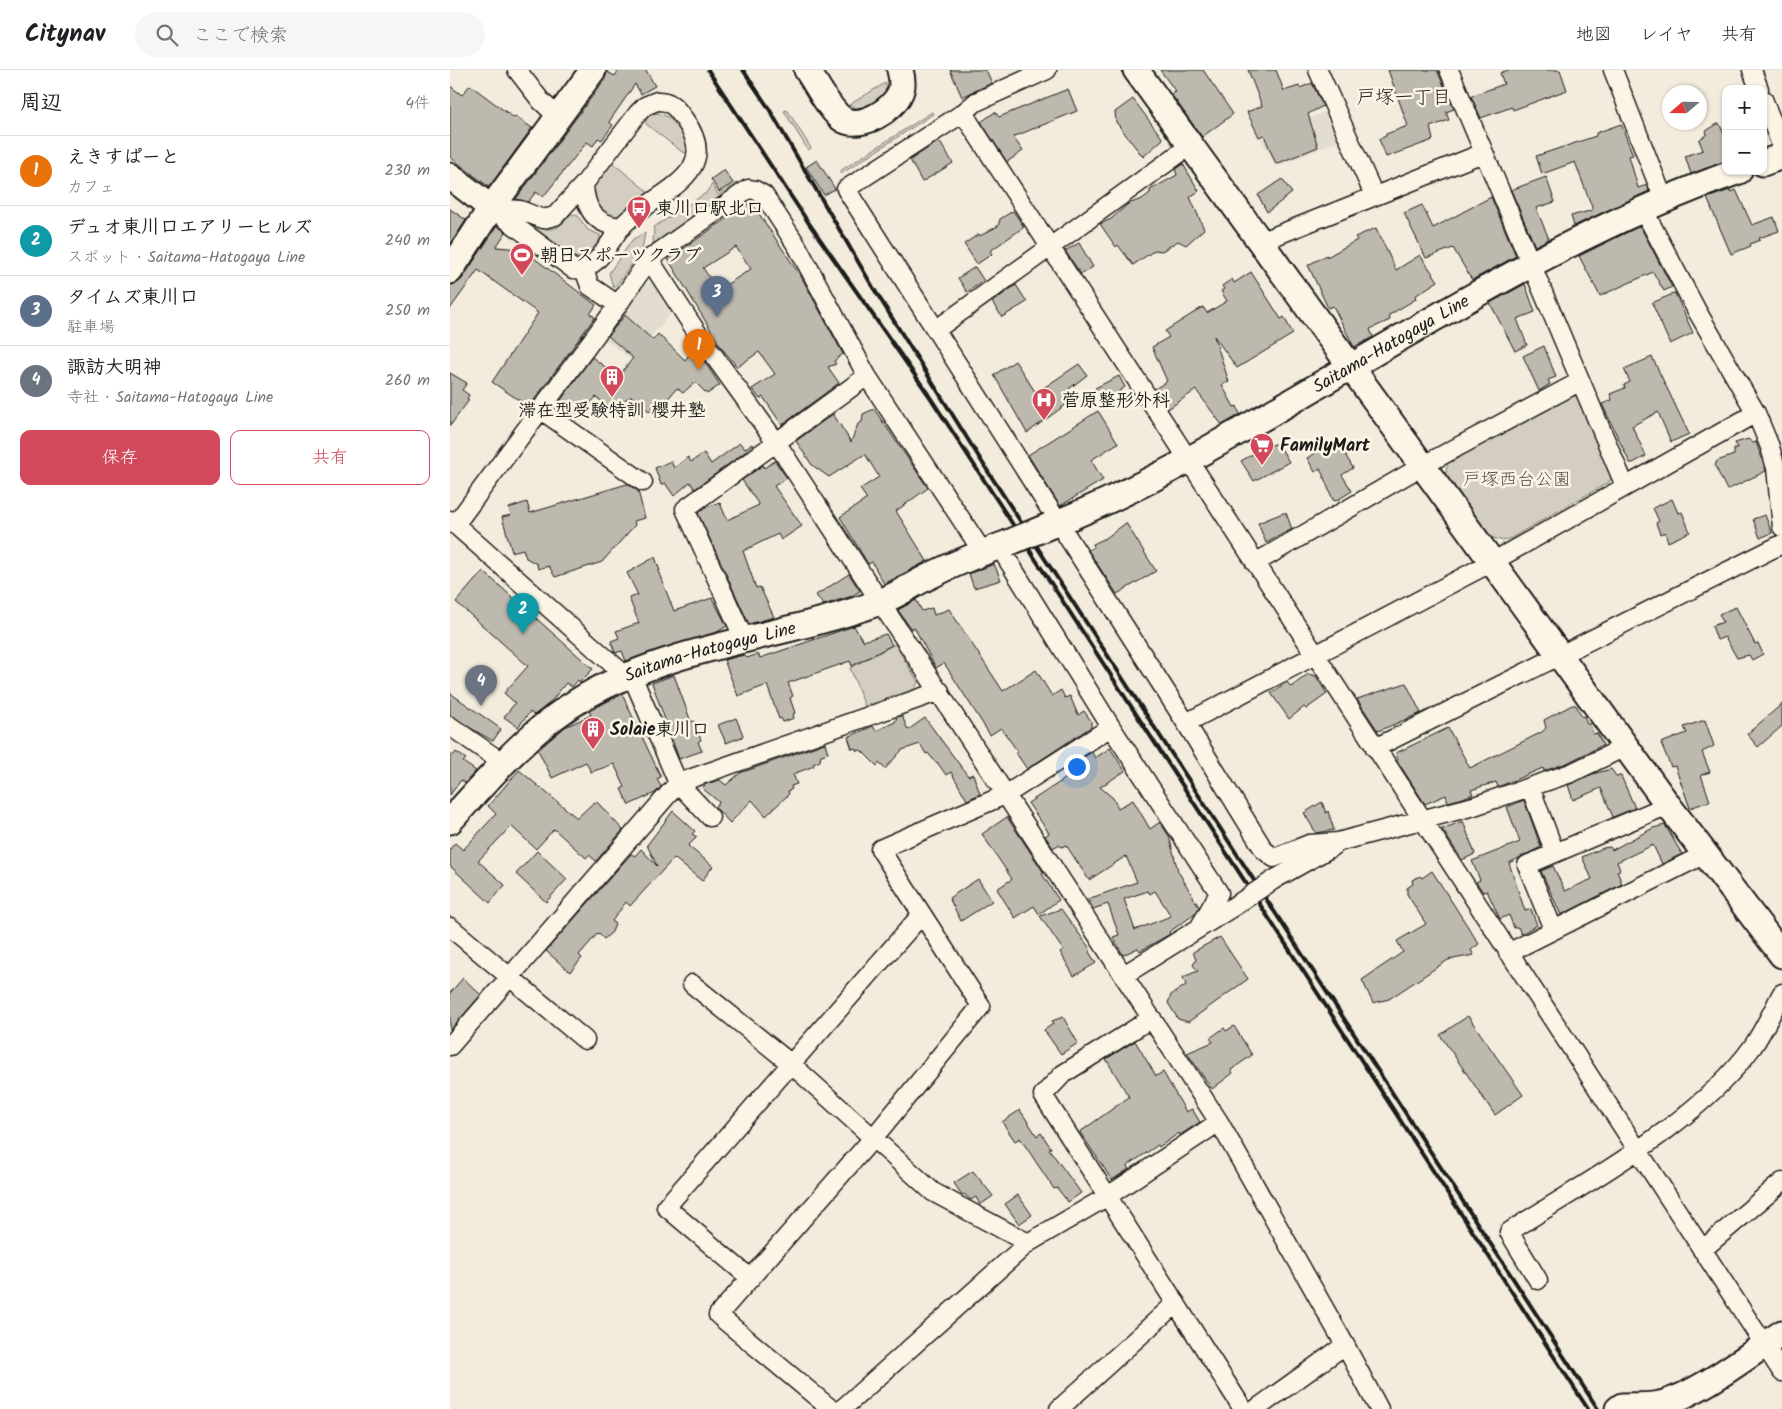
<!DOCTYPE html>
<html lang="ja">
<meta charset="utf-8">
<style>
body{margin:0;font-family:Kalam,"Klee One",sans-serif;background:#f6f6f6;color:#202124}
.controls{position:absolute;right:15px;top:15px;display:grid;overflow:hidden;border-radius:10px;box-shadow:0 1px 4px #0004}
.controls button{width:45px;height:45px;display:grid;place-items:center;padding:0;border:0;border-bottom:1px solid #e0e0e0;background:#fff;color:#202124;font:25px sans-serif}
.compass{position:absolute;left:1212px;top:15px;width:45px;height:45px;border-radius:50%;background:#fff;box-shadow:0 1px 4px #0004;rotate:250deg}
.you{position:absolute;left:626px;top:696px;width:18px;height:18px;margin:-12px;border:4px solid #fff;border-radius:50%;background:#1a73e8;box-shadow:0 0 0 8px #1a73e833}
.badge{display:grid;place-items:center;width:32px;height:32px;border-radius:50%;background:#d1495b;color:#fff;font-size:16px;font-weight:700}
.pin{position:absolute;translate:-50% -41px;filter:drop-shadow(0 1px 2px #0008)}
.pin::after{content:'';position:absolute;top:26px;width:18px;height:15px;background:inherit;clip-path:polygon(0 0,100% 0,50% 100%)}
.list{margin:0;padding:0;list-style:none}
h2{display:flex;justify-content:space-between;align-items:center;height:65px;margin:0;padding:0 20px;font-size:21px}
h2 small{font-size:16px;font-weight:400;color:#757577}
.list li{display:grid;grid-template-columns:32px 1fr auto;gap:15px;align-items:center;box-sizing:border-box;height:70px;padding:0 20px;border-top:1px solid #e0e0e0}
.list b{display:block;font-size:19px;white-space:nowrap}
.list p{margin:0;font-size:16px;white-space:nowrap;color:#757577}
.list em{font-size:16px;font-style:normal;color:#757577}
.actions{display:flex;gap:10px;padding:15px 20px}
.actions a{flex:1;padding:11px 0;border:1px solid #d1495b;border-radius:10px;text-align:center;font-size:18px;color:#d1495b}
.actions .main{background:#d1495b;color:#fff}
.icon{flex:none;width:28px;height:28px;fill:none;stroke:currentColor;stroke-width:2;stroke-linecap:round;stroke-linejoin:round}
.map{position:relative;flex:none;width:1332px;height:1339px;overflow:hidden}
header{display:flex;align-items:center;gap:30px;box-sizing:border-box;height:70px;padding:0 25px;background:#fff;border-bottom:1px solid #e0e0e0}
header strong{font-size:24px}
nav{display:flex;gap:28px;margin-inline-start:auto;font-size:18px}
.search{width:350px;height:45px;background:#f6f6f6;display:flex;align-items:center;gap:12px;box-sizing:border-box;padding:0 18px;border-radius:28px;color:#757577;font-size:19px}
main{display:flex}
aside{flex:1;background:#fff}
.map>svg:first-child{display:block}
.built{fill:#e3ddcf}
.green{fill:#d3cec1;stroke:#78756e}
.building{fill:#beb9ae;stroke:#1c1c1c;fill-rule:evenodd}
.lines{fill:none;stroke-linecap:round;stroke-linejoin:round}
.street-casing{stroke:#1c1c1c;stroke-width:21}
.secondary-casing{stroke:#1c1c1c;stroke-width:29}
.street{stroke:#fcf5e5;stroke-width:18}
.secondary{stroke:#fcf5e5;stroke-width:25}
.rail{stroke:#1c1c1c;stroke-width:4}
.street-bridge-casing{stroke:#1c1c1c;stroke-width:21;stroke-linecap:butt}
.secondary-bridge-casing{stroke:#1c1c1c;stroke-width:29;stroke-linecap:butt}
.street-bridge{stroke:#fcf5e5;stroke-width:18}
.secondary-bridge{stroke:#fcf5e5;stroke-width:25}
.labels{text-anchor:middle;stroke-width:5;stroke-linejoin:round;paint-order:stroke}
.poi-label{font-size:18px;font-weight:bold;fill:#1c1c1c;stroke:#fcf5e5;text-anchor:start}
.street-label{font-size:18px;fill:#1c1c1c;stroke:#fcf5e5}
.park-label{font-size:18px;fill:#53514e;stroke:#fcf5e5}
.neighbourhood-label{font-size:19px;fill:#1c1c1c;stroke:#fcf5e5}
</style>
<header>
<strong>Citynav</strong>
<div class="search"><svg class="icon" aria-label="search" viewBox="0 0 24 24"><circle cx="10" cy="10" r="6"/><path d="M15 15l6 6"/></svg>ここで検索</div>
<nav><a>地図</a><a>レイヤ</a><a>共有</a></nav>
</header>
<main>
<aside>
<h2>周辺<small>4件</small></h2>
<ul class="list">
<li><span class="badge" style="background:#e8710a">1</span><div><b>えきすぱーと</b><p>カフェ</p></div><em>230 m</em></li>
<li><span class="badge" style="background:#0f9aa8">2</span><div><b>デュオ東川口エアリーヒルズ</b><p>スポット · Saitama-Hatogaya Line</p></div><em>240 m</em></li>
<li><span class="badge" style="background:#5c6f8a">3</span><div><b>タイムズ東川口</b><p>駐車場</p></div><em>250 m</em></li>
<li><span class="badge" style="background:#6b7280">4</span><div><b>諏訪大明神</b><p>寺社 · Saitama-Hatogaya Line</p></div><em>260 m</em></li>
</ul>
<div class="actions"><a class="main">保存</a><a>共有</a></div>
</aside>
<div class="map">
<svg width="1332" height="1339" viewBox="0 0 1332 1339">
<rect width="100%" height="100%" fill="#f3ecdd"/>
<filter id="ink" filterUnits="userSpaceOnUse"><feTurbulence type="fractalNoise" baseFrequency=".02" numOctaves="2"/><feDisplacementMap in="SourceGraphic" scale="10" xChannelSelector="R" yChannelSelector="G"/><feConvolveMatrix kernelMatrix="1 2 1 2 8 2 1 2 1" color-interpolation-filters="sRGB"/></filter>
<g filter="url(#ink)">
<path class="built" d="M879 40 892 69 826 97 811 69Z
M204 211 223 241 181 290 155 269 194 215Z"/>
<path class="green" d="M435 13 437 18 434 29 411 40 399 35Z
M337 40 361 78 358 80 334 41Z
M482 42 483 44 391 104 390 101Z
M205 43C224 45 230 61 239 76L238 83 232 82 196 54V46Z
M159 93 164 94 196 120 198 126 167 147 159 148 145 137 143 118Z
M288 112 292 116 204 175 203 174 204 157 256 123 262 114 268 125Z
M121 144 127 145 138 160 150 165V172C142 183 137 190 122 187L76 155C98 158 104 166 121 144Z
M195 163 192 180 165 217H163L159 203 183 169Z
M1119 324 1131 328 1162 405 1159 412 1061 468 1053 471 1040 467 995 406 998 392Z
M445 574 468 612 463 622 416 639 400 598Z"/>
<path class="building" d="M169 0H196L205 16 191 24 185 14 159 52 163 55 152 70 148 68 143 76 137 72 93 127 86 122 78 132 66 129 155 9 157 2 165 6Z
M500 0H536L542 13 512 27Z
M710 0H753L783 44 752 67 721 24 726 22Z
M798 0H826L834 21 849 16 850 18 862 13 873 36 858 44 868 77 826 94 814 65 809 67 797 42 812 36Z
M938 0H987L1004 39 996 42 999 50 980 57 983 70 936 87 929 69 936 66V64L958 56Z
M1058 0H1110L1117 20 1063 40 1062 37 1031 48 1021 26 1054 14 1050 3Z
M20 15 64 48 65 46 82 58 39 117 0 87V16L12 25Z
M618 19 627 41 563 67 573 81 557 92 531 52 545 42 549 47Z
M683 29 713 69 693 87 666 52 665 42Z
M1269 53 1274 64 1276 91 1241 104 1235 86 1253 80 1249 70 1257 64 1256 61Z
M1171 54 1183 85 1179 86 1188 118 1197 115 1199 121 1124 156 1121 146 1143 140 1125 92 1092 104 1086 86 1146 66V63Z
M489 71 503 93 472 112 460 90Z
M367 90 385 119 374 125 356 97Z
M733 94 749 121 740 127 754 159 736 175 728 171 712 181 705 180 683 195 668 175 666 177 650 154 661 149 678 134 692 129 700 123V120L727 105 725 99Z
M274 100 283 113 269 122 261 109Z
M1096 107 1105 132 1086 138 1099 169 1085 176 1061 120Z
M832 109 842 123 817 142 808 125Z
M1280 120 1281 122 1286 120 1302 155 1324 147 1329 161 1309 168 1310 170 1300 174 1301 176 1281 184 1257 128Z
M1041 127 1066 186 1022 210 1003 178 976 188 954 143 972 135 983 158Z
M301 132 352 208 393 284 384 291 386 294 378 297 389 313 332 355 313 327 310 329 302 319 325 304 309 282 287 297 271 277 218 189ZM286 177 301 199 268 220 253 198Z
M0 139 16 150 0 175Z
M563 141 574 157 540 181 542 184 527 194 514 174 529 164 530 166 548 156 550 149Z
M47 156 56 162 46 177 72 179 146 235 140 244 145 247 79 337 42 312 88 243 28 200 0 239V215L12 209Z
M1190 156 1222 217 1214 221 1203 202 1150 226 1129 186Z
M926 158 946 200 970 185 988 211 965 226 966 229 939 245 940 250 920 259 923 267 904 277 883 236 878 238 858 195 877 185V187L907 170 905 167Z
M629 173 643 197 631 204 615 181Z
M525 197 534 211 517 222 508 208Z
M801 202 831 249 834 247 843 264 787 298 764 266 779 312 772 315 784 337 787 336 790 345 772 355 746 320 718 339 705 319 717 311 702 277 719 267 715 261 753 237 757 243 777 231 771 221 774 219 772 216 782 209 784 213Z
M1075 214 1085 242 1067 249 1077 275 1065 281 1040 233Z
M566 215 577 232 552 247 542 232Z
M1225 223 1243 263 1220 274 1202 233Z
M175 245 203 270 208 264 235 290 243 280 248 282 270 315 257 324 245 312 233 323 227 318 210 338H203L200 342 181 326 179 329 177 328 166 342 146 327 126 350 109 340 106 337 142 287 168 307 183 288 158 266Z
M1094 276 1106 307 1098 310 1100 314 1089 321 1073 286Z
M1202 287 1239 364 1221 372 1208 342 1182 356 1196 386 1183 393H1180L1152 334 1162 330 1160 324 1175 318 1174 315 1180 312 1174 299Z
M565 291 586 323 629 294 637 305 615 322 621 331 577 363 544 305Z
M0 303 17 313 12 320 19 325 17 329 19 330 0 356Z
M669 306 675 317 655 332 645 318Z
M424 339 478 418 446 441 477 491 434 514 422 492 418 494 390 447 417 429 410 419 429 407 415 384 379 407 362 395 346 371 383 344 401 372 408 354 412 352 413 344Z
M648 341 668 373 641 390 653 410 610 436 578 385Z
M887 369 897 384 896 386 903 398 892 405 902 421 886 431 883 430 870 398 865 402 857 388Z
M1298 369 1303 373 1306 372 1316 401 1277 420 1265 396 1267 391 1284 385V378H1287L1285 373Z
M290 373 295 379 302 374 303 376 245 419 240 412 224 426 215 413 211 415 205 398 221 391 224 398 238 387 241 392 254 383 261 394Z
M828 373 839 392 804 411 791 391 815 377Z
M325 391 337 408 324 416 352 456 331 470 328 464 293 481 306 518 310 517 324 547 299 554 248 443 256 437 270 433 277 450 309 435 292 410 313 395 314 398Z
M177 414 188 421 195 448 184 451 185 455 152 492 105 507 99 496 88 499 87 494 76 488 73 479 62 482 52 447 61 445 59 438 77 432 80 443Z
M1222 429 1228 443 1232 442 1240 462 1218 472 1215 462 1210 464 1206 453 1209 451 1203 438Z
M833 443H836L842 459 816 473 808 453Z
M1315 445 1322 463 1310 468 1303 449Z
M676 453 706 501 667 524 638 480 644 477 643 474 656 468Z
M205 487 210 501H208L224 541 262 528 277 556 267 562 176 591 172 581 165 583 161 571 169 568 166 561 189 553 179 528 188 525 177 503Z
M544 494 551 510 524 518 519 504Z
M33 501 143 599 130 612 128 610 122 617 116 613 98 635 84 645 80 642 68 657 54 647 65 633 54 623 78 596 6 532Z
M399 504 410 521 402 526 373 535 366 525Z
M466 530 472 541 482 538 484 545 499 539 553 621 586 600 602 626 611 620 615 628 620 626 628 645 634 641 641 651V657L577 699 566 683 568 682 551 658 540 665 494 593 486 598 464 557 461 559 448 540Z
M1286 537 1305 574 1308 573 1313 584 1302 590 1299 585 1287 588 1275 567 1267 570 1262 556 1273 552 1269 544Z
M404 556 413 571 436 564 442 575 402 596 400 591 338 613 343 626 340 628 345 643 343 644 344 648 333 652 331 648 329 649 317 615 288 626 274 590 294 585 297 588 308 584 310 588Z
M858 604 866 606 877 624 856 639 854 637 839 649 821 623 837 612 841 617Z
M224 605 241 652 244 651 251 670 248 672 252 681 229 689 202 613Z
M956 613 971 643 928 661 907 629Z
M0 623 51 659 43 671 0 646Z
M172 624 211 707 207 709 211 717 205 723 179 735 171 719 175 717 164 694 141 702 136 692 102 708 88 680 115 657 141 645 139 641Z
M1332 634V656L1308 677 1297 664Z
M1122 635H1126L1132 647 1134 646 1137 654H1140L1143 664 1147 663 1153 675 1117 693 1094 701 1093 698 1048 717 1046 712 1021 720 1023 724 1013 728 998 732 996 725 975 734 948 692 946 683 998 658 1020 698 1092 662 1096 658 1094 650Z
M452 646 458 660 475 648 518 706 523 704 530 724 517 730 501 702 496 705 487 692 486 693 478 683 476 684 470 674 452 680 435 699 429 693 427 696 411 680 407 681 405 678 402 679 398 667 423 656 426 661 445 652 447 647Z
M286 648 293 665 292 667 276 673 268 655Z
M1255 650 1264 676 1252 682 1260 702 1251 705 1260 731 1240 738 1225 696 1221 697 1211 673 1237 663 1234 657Z
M375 673 378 683 371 685 370 691 363 694 364 696 343 704 347 714 341 716 342 719 338 721 339 724 316 746 302 730 280 753 265 737 269 732 252 718 256 714 270 710 276 715 290 703Z
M660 678 675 701 650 717 663 728 668 738 683 730 700 759 710 752 719 766 728 801 749 837 745 844 719 862 720 864 690 881 688 878 673 885 663 867 669 865 658 834 643 839 638 829 687 812 676 786 639 810 616 775 612 777 608 775 603 778 595 766 599 763 578 733 630 699 625 693 642 682 645 688ZM698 821 700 824 705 821 721 846 685 860 674 829Z
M6 682 16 689 13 692 26 701 15 713 11 710 0 725V683L3 686Z
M1161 699 1166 706H1171L1185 738 1163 747 1151 718 1123 730 1118 715 1143 704Z
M69 700 127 748 143 733 147 732 173 760 146 791 139 785 136 788 104 759 86 779 61 756 28 791 55 815 40 833 0 796V779L5 773 13 780 46 744 38 736Z
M1074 730 1091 777 1059 793 1075 841 1081 839 1087 855 1071 864 1068 857 1064 858 1059 845 1050 849 1037 821 1033 822 1026 812 1030 810 1022 791 1070 772 1057 737Z
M872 732 876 743 878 741 884 760 866 763 854 743Z
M223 741 245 761 242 764 247 767 238 776 263 796 252 811 224 788 180 836 176 832 162 851 165 854 162 862 154 869 148 863 129 885 132 888 120 902 96 881 181 784 185 786 191 779 207 796 197 775Z
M557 747 594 803 592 804 609 830 589 844 584 836 565 848 547 819 562 809 532 764Z
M1013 751 1025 784 1012 790 992 759Z
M1215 755 1232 784 1212 794 1203 775 1167 792 1170 800 1167 801 1172 814 1111 845 1091 801 1103 796 1115 821 1142 809 1132 787 1153 778 1160 777 1162 780 1203 758Z
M87 781 117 809 96 832 66 804Z
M982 801 1029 874 1021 880 1024 885 998 890 939 929 923 933 912 910 953 882 947 871 976 854 957 824V818L963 814 962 810 970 806 972 808Z
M528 809 542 831 511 851 499 828Z
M611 839 641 880 639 882 646 893 624 906 610 882 613 880 590 846Z
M770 867 798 909 738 952 728 949 718 933 721 925 736 915 733 907 748 901 743 895 746 890 743 882Z
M13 908 31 925 0 960V923Z
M1018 946 1073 1025 1045 1045 990 965Z
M613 947 628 973 611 984 594 960 603 954 602 951Z
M784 956 802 985 781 1000 783 1003 762 1019 737 983 763 972 760 968 774 958 776 961Z
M685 971 706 1006 713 1002 736 1042 742 1039 750 1052 730 1065 729 1063 709 1077 708 1075 677 1096 679 1099 662 1110 630 1062 679 1027 656 989Z
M570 1040 587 1066 591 1063 601 1078 599 1079 631 1123 618 1132 607 1118 604 1119 570 1068 565 1071 552 1052Z
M523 1101 543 1126 530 1135 526 1127 521 1130 514 1124 512 1125 504 1113Z
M568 1125 582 1145 569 1154 555 1134Z"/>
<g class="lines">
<defs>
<path id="street" d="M67 0 91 31 108 47
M597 0 526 32 513 43 396 119 736 653 814 780 824 788 859 774 888 772 1024 736 1121 703 1177 676
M868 0 924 125
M999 0 1175 416
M1163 0 1214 130
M1302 0 1309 19
M1313 29 1332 77
M207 31C221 30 227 39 234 49 276 106 203 122 172 156 159 171 147 203 123 199L41 138 70 140 93 149 105 146 134 114 188 43 195 36Z
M513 43 1332 1302
M134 114C135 139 145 155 172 157
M1193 139 1247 241 1306 343 1320 377 1326 398 1332 457
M810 172 1033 83
M199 189 248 264 326 372 769 1052 895 1275 929 1339
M134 199 140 216 168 235
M487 259 741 75
M91 340 193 412
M0 450 186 615 228 713 260 747
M5 455 168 235 199 189 298 119 305 120 314 125 347 176 417 306 534 484
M549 476 661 657 769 823 749 858
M805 493 972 396 1129 312
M295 571 235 439 417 306
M736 653 1042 492 1306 343
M0 656 53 693
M925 678 1332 474
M1080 717 1105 783
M825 809 884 776
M0 857 135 970
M1103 859 1077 795 1218 735
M1058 883 1255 784
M674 905 786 835
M242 914 340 993 483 1122 578 1173
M702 948 613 1004 593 1025 793 1339
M0 976 228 713 490 621
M1252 1180 1332 1112
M300 1208 216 1137 472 844
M1088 1210 1059 1162C1139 1110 1247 1054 1303 976 1314 960 1323 940 1332 923
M381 1339 268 1245 424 1067 531 936 430 779 557 724 661 657
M392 1339 578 1173 658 1126 769 1052
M609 1339 726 1233
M806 1339 895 1275"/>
<g id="secondary">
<path d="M357 0C366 13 381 43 394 50 412 59 443 40 450 23 453 17 452 7 450 0"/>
<path d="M686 0 1218 735 1332 885"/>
<path d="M1313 93 1332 86"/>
<path d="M0 106 41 138"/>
<path d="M0 201 41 138 143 0"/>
<path id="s1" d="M599 456C706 414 803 353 902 296 1025 224 1154 148 1289 101"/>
<path id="s2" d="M0 751C41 706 82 657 136 626 225 575 332 568 427 533 445 527 461 515 478 507 503 494 531 483 558 473"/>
<path d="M1168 1339 1172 1336C1184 1335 1198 1337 1210 1334 1246 1326 1300 1284 1332 1263"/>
</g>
</defs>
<use href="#street" class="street-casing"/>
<use href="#secondary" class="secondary-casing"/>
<use href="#street" class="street"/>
<use href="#secondary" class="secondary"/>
<path class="rail" d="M258 0 358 152 478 324 1138 1339
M293 0 318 37 424 219 537 400 1148 1339"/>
<defs>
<path id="street-bridge" d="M786 835 825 809"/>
<path id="secondary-bridge" d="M558 473 599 456"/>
</defs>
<use href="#street-bridge" class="street-bridge-casing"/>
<use href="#secondary-bridge" class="secondary-bridge-casing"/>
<use href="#street-bridge" class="street-bridge"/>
<use href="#secondary-bridge" class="secondary-bridge"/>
</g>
</g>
<defs>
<symbol id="bus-pin" viewBox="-11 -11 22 30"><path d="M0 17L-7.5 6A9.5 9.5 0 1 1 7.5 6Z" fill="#d1495b" stroke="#fcf5e5"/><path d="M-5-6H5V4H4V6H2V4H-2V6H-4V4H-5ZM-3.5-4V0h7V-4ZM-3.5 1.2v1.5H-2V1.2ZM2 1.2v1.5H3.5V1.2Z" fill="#fff"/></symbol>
<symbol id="stadium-pin" viewBox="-11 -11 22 30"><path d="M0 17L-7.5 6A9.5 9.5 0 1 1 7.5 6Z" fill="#d1495b" stroke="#fcf5e5"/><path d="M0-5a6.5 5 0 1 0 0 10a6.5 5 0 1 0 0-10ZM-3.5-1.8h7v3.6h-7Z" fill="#fff"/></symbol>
<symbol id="building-pin" viewBox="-11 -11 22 30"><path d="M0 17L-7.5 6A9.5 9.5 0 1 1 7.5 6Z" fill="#d1495b" stroke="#fcf5e5"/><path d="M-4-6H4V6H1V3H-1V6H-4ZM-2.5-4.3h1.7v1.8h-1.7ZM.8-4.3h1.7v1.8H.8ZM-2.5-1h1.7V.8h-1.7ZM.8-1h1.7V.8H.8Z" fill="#fff"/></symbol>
<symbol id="hospital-pin" viewBox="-11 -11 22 30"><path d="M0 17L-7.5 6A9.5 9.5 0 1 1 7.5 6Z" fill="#d1495b" stroke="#fcf5e5"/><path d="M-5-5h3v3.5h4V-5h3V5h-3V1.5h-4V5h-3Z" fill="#fff"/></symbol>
<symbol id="supermarket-pin" viewBox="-11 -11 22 30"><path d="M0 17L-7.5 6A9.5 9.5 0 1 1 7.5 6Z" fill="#d1495b" stroke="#fcf5e5"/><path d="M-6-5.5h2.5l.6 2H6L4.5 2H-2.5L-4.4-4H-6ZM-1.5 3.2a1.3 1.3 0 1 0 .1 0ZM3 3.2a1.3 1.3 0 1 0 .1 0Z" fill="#fff"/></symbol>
</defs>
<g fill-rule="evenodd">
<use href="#bus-pin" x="175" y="124" width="28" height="38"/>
<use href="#stadium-pin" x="58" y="171" width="28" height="38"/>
<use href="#building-pin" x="148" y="293" width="28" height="38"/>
<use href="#hospital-pin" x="580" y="316" width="28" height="38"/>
<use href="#supermarket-pin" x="798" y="361" width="28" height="38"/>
<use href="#building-pin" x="129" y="645" width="28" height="38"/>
</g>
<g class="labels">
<g class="poi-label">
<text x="206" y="144">東川口駅北口</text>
<text x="90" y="191">朝日スポーツクラブ</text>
<text x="612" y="336">菅原整形外科</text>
<text x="162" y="346" text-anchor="middle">滞在型受験特訓 櫻井塾</text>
<text x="830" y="381">FamilyMart</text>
<text x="160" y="665">Solaie東川口</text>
</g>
<g class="street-label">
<text dy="6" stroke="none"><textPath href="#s1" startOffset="388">Saitama-Hatogaya Line</textPath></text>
<text dy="6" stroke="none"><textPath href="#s2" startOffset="318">Saitama-Hatogaya Line</textPath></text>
</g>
<g class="park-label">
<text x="1067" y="415">戸塚西台公園</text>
</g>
<g class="neighbourhood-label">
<text x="954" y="33">戸塚一丁目</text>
</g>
</g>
</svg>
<div class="controls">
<button>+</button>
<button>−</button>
</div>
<svg class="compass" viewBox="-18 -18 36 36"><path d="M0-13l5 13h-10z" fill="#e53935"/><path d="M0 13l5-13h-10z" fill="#757577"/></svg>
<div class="you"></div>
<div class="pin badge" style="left:249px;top:300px;background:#e8710a">1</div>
<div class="pin badge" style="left:73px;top:564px;background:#0f9aa8">2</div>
<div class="pin badge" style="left:267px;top:247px;background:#5c6f8a">3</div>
<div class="pin badge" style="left:31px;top:636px;background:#6b7280">4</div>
</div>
</main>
